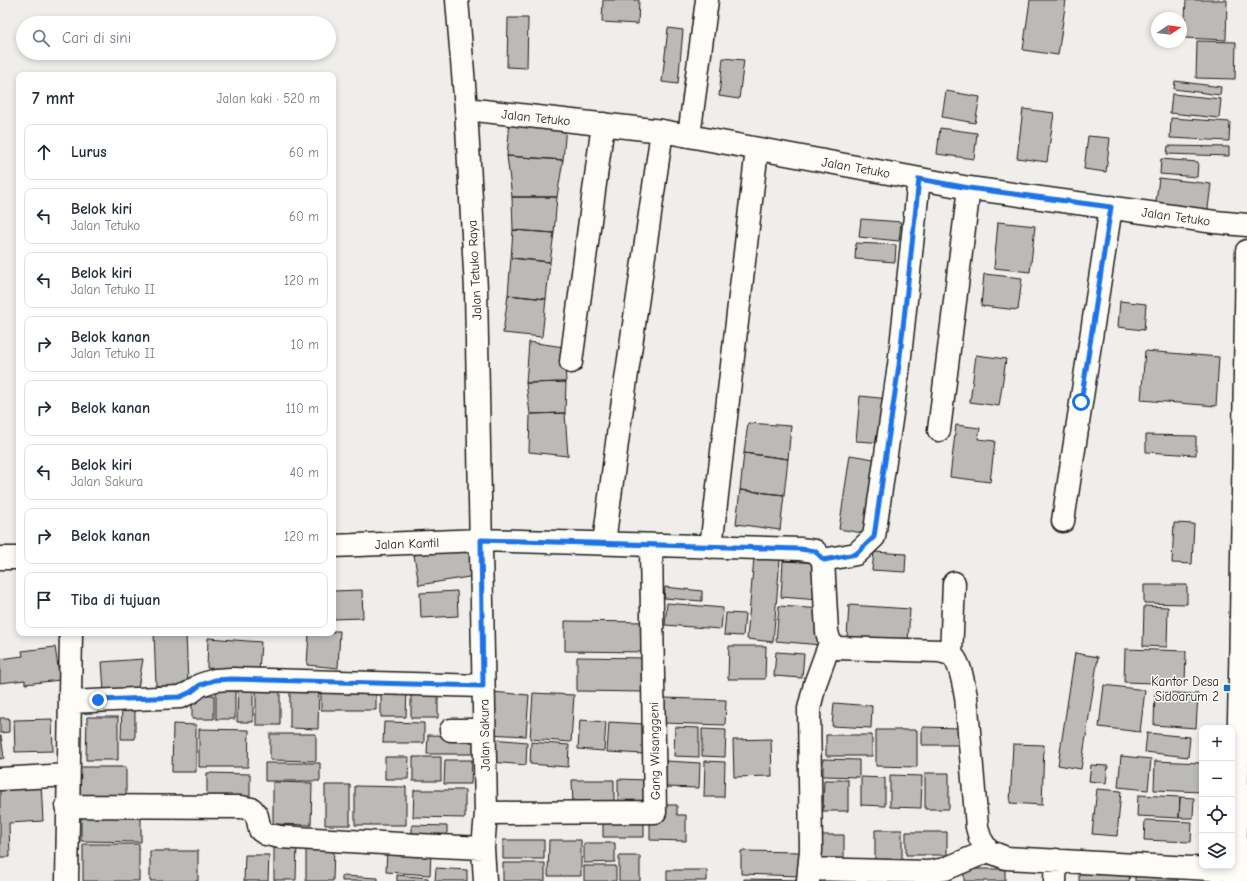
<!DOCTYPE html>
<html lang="id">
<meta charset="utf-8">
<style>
body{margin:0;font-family:"Comic Neue",sans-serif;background:#f2f2f3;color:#1f2937}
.controls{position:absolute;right:12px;bottom:12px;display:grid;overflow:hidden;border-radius:8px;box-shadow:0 2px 6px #0003}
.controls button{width:36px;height:36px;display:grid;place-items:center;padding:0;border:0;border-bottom:1px solid #e0e1e3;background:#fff;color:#1f2937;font:20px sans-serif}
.compass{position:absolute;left:1151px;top:12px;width:36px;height:36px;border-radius:50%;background:#fff;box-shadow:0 2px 6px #0003;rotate:77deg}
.stop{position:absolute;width:12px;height:12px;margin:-9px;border:3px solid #1a73e8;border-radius:50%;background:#fff}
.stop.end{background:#1a73e8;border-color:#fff;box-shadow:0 1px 4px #0008}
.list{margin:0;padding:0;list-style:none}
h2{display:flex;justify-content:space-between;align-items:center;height:52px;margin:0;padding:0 16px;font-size:17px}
h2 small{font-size:13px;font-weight:400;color:#747a83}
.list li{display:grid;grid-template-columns:26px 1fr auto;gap:12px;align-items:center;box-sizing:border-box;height:56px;margin:0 8px 8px;padding:0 8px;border:1px solid #e0e1e3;border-radius:8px}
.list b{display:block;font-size:15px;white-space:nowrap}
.list p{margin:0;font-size:13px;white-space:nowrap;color:#747a83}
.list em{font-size:13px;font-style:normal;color:#747a83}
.icon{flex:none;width:22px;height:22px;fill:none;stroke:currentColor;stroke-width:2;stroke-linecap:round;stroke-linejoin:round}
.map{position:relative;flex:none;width:1247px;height:881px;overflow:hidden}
.search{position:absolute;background:#fff;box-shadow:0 2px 6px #0003;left:16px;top:16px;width:320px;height:44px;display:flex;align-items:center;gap:10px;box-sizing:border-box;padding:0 14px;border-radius:22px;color:#747a83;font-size:15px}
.panel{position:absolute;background:#fff;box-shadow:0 2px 6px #0003;left:16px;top:72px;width:320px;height:564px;border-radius:8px}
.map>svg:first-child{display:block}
.building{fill:#bbbab6;stroke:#1c1c1c}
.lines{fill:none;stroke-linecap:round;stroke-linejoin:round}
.minor-casing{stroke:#1c1c1c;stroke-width:25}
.major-casing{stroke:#1c1c1c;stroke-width:25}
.minor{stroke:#fdfcf7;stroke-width:22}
.major{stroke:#fdfcf7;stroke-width:22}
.route{stroke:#1a73e8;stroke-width:5}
.poi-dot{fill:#1f6fb2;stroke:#fdfcf7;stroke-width:1.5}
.labels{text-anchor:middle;stroke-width:3;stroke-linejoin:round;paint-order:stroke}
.street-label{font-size:13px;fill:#1c1c1c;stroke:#fdfcf7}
.poi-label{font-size:13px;fill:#1c1c1c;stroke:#fdfcf7;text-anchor:end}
</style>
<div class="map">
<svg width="1247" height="881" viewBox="0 0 1247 881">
<rect width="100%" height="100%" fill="#f0eeea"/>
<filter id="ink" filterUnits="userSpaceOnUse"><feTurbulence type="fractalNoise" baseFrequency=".025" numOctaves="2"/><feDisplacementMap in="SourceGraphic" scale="8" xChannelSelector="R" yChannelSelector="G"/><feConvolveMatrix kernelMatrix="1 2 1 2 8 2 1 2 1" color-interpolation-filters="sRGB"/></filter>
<g filter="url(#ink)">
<path class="building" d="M603 0H639L638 24 602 22Z
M1030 0H1066L1058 55 1023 50Z
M1186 0H1227L1226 40 1184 38Z
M508 18H528L527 68 507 67Z
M668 28 683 30 678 84 662 82Z
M1197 41 1236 42 1235 79 1196 78Z
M723 58 744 60 739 99 719 96Z
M1175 81 1221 87 1220 95 1174 89Z
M946 91 980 97 975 123 942 117Z
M1172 94 1221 99 1219 118 1170 113Z
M1023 109 1054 113 1047 162 1017 158Z
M1171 118 1230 122 1229 141 1170 138Z
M510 120 566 126 563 160 507 156Z
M940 128 977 133 974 159 937 154Z
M1088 136 1110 138 1106 172 1084 169Z
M1168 146 1229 147V156L1167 154Z
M507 156 563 160 557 197H512Z
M1161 159 1198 162 1197 177 1160 174Z
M1159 178 1211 184 1207 216 1155 209Z
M512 197H557L554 233 513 230Z
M861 219 901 222 899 241 859 237Z
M998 222 1035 226 1030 272 994 268Z
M513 230 554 233 550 262 511 258Z
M856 243 896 245 895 262 855 259Z
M511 258 550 262 546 299 508 295Z
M984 274 1022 278 1018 310 981 306Z
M508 295 546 299 542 337 503 333Z
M1120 301 1146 304 1144 330 1118 327Z
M529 342 564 347 566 382 526 383Z
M1145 351 1219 357 1216 406 1141 400Z
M976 355 1006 359 999 406 970 402Z
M566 382 565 413 530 414 526 383Z
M860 396 889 399 886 443 856 441Z
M565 413 568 456 529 452 530 414Z
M748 423 791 426 788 459 744 453Z
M956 425 980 428 978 439 995 441 990 482 950 477Z
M1146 435 1196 436V455L1146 452Z
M744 453 788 459 784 495 740 490Z
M850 455 880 460 868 534 839 529Z
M740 490 784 495 780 530 736 524Z
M1174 523 1194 524 1192 564 1172 563Z
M469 546 475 576 419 585 414 555Z
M874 552 906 554 905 572 872 570Z
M754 557 780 559 773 642 747 639Z
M783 561 822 563 819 600 781 597Z
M1144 585H1187V604L1144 603Z
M665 587 702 591V601L664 598Z
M362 590 363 618 333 619V591Z
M457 591 458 616 421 618 420 593Z
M667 603 723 608 721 629 665 625Z
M849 605 910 609 908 642 847 637Z
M779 606 824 609 821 645 776 641Z
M1144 606 1168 607 1167 647 1143 646Z
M726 613 745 614 743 636 724 635Z
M565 621 647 622V652L565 651Z
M333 631H340L338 668 307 665 309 633H333Z
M154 633H186L188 685 156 686Z
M208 638 261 642 259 672 207 668Z
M729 646H766L765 679H728Z
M55 647 60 680 25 684V680L0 683V659L23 656 22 651Z
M1125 649 1186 651 1185 684 1124 682Z
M776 652 804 654 802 678 774 676Z
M1075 653 1098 657 1081 769 1058 765Z
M577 657 645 658 644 692 577 691Z
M143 659 138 688 104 691 102 662Z
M256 683H280V725H256Z
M238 684H253V722H237Z
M290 684 319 685 318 729 290 728Z
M1104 685 1145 690 1140 732 1099 727Z
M321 686 376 687V710H321Z
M381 689H407L406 717H381Z
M216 691H235V719H216Z
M491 692 529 695 526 736 488 734Z
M1155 692 1198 694 1196 728 1154 725Z
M533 693 574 695 571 742 530 739Z
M411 694 438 695V718H411Z
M192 695H214V719H192Z
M664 698 726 700 725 725 663 723Z
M834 703 872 706 871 728 832 726Z
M122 705H135V739H121Z
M87 717H118V760H86Z
M0 718H9V732L0 733Z
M52 719 53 751 15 752 14 720Z
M580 720 606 722 604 751 578 749Z
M384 722 424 723V743H383Z
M609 722 645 724 644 754 607 752Z
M173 724 196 725V772H172Z
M675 727 699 728V757L674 756Z
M922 727 960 728V745H922Z
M199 729 249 730 248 767H199Z
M702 729 726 730 725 757 702 756Z
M876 730H917V767L876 766Z
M1147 733 1190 737 1188 757 1145 752Z
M270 734H316V761L270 760Z
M428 735 474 736V754H427Z
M826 735H872V756H826Z
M0 736H1L4 758 0 759Z
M492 739 527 742 526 765 491 762Z
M771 739 772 776 734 777 733 740Z
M531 742 569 745 568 767 530 764Z
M1013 744 1044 745 1042 805 1010 803Z
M1121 756 1151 759 1148 790 1118 787Z
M385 757H409L408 779H385Z
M413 757H441V781H413Z
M823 759 859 760V777L823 776Z
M445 760H472L471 784H444Z
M666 761 700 763 699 788 665 787Z
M705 761 725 762 724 797H704Z
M1155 761 1202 763V792L1154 790Z
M265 763H320V781H265Z
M1091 765 1108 766 1106 783 1089 781Z
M77 767H126V801L77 800Z
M207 773 250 774V800H207Z
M925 773H949V809H925Z
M890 775 922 776 921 808 890 807Z
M861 777 885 778V806L861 805Z
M618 779 647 780V805H618Z
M572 780H614V805H573Z
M824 780H848V811H823Z
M273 782 312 783 311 825 273 824Z
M41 783 43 821 9 823 10 857H0V784Z
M325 785H350V825H325Z
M355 786 406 787V825H355Z
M1097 789 1121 791 1117 836 1092 834Z
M414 790H465V818L413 817Z
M1138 795 1180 797 1179 818 1137 816Z
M1180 797 1194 798 1193 818H1179Z
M663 805H677V815H686V841L650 840V815Z
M81 809 141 810V842L81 841Z
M603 815H644V837H603Z
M1145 820 1192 822 1191 842 1144 840Z
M412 825 447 826V843L412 842Z
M875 830H902V862L875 861Z
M906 832H947V855H906Z
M818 835H844V869H818Z
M274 839 297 840 296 880H274Z
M503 840H544V859H503Z
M549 840H581V876H548Z
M584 843H615V862L584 863Z
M83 844H139V881H83Z
M306 844 334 845 333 881H306Z
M387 848 431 851 430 875 386 872Z
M150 851H198V881H150Z
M741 851 801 852 800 876 741 874Z
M245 855H269L268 881H244Z
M619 856H640V881H619Z
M503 863H545V881H503Z
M584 866H616V881H584Z
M436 868 467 870V881H435Z
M964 869H1005V881H964Z
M1079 869 1130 870 1129 881H1079Z
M667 870H707V881H667Z
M1135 873 1178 875V881H1135Z
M397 875 428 878V881H397Z
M342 876 378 878V881H342Z
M744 879 803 880V881H744Z"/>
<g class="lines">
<defs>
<path id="minor" d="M457 0 466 109 476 289 486 813 483 848 485 881
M466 109 662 131 969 188 1215 222 1247 225
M689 136 707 0
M571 362 603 124
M939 430 969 188
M1063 521 1111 207
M604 543 618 435 662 131
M333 546 481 540 800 549 815 551 823 560 827 632 830 643 837 648 940 651C943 652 947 653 950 654 961 661 963 684 966 696L977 827 980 838 988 851 1006 858 1247 871
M711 547 757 149
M0 558H19
M823 560 856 554 874 537 899 365 919 179
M951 655 954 583
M70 702 180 697 191 692 200 685 215 680 231 679 483 686
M451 730H484
M0 779 68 775
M67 806 241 807 252 809 257 816 260 830 266 834 280 837 417 845 483 848
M486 813 655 812 651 545
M809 869 928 872 945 869 988 851
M67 881 71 633
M808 881 811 850 809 709 815 684 830 643
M1055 881 1056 860"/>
<path id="major" d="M1235 881 1240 679 1247 251"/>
</defs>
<use href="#minor" class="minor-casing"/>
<use href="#major" class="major-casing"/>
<use href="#minor" class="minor"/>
<use href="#major" class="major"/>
</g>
</g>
<g class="lines" filter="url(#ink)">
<path class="route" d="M98 700 180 697 191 692 200 685 215 680 231 679 483 686 481 540 800 549 815 551 824 560 856 554 874 537 899 365 919 179 969 188 1111 207 1081 402"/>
</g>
<rect class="poi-dot" x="1223" y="684" width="8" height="8" rx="2"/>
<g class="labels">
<g class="street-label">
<text transform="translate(536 117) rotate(6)" y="5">Jalan Tetuko</text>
<text transform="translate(856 167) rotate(10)" y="5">Jalan Tetuko</text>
<text transform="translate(1176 216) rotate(8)" y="5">Jalan Tetuko</text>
<text transform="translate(474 270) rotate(-93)" y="5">Jalan Tetuko Raya</text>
<text transform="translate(407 543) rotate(-2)" y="5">Jalan Kantil</text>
<text transform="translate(484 735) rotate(-91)" y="5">Jalan Sakura</text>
<text transform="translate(654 751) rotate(-91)" y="5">Gang Wisanggeni</text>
</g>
<g class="poi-label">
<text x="1219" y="686">Kantor Desa<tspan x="1219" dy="15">Sidoarum 2</tspan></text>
</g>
</g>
</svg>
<div class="controls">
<button>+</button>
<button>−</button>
<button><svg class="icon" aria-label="locate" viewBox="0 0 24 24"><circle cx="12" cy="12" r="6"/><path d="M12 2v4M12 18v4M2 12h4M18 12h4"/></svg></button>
<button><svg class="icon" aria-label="layers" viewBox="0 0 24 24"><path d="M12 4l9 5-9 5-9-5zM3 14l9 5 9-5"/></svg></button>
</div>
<svg class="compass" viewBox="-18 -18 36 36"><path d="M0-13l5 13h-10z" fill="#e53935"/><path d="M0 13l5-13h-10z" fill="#747a83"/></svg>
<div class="stop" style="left:1081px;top:402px"></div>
<div class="stop end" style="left:98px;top:700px"></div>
<div class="search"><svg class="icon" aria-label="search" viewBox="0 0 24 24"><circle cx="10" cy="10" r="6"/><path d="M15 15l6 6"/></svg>Cari di sini</div>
<section class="panel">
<h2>7 mnt<small>Jalan kaki · 520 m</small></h2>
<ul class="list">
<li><svg class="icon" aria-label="ahead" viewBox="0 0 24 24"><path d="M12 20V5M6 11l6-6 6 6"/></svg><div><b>Lurus</b></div><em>60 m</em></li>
<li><svg class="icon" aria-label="left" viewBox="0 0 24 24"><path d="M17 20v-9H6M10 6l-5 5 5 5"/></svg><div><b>Belok kiri</b><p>Jalan Tetuko</p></div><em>60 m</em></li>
<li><svg class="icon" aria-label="left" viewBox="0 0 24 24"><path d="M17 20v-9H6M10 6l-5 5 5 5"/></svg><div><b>Belok kiri</b><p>Jalan Tetuko II</p></div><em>120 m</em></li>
<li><svg class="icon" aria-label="right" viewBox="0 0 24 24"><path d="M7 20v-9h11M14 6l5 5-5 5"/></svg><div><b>Belok kanan</b><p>Jalan Tetuko II</p></div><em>10 m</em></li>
<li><svg class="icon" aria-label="right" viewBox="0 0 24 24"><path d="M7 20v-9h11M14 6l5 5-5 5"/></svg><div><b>Belok kanan</b></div><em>110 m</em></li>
<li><svg class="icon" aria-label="left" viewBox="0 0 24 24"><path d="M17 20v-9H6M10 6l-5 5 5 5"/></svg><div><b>Belok kiri</b><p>Jalan Sakura</p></div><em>40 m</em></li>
<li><svg class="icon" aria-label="right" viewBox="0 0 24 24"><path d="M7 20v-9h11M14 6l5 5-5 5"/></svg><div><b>Belok kanan</b></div><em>120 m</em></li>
<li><svg class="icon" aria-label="arrive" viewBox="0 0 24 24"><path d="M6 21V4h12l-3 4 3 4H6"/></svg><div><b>Tiba di tujuan</b></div></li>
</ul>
</section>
</div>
